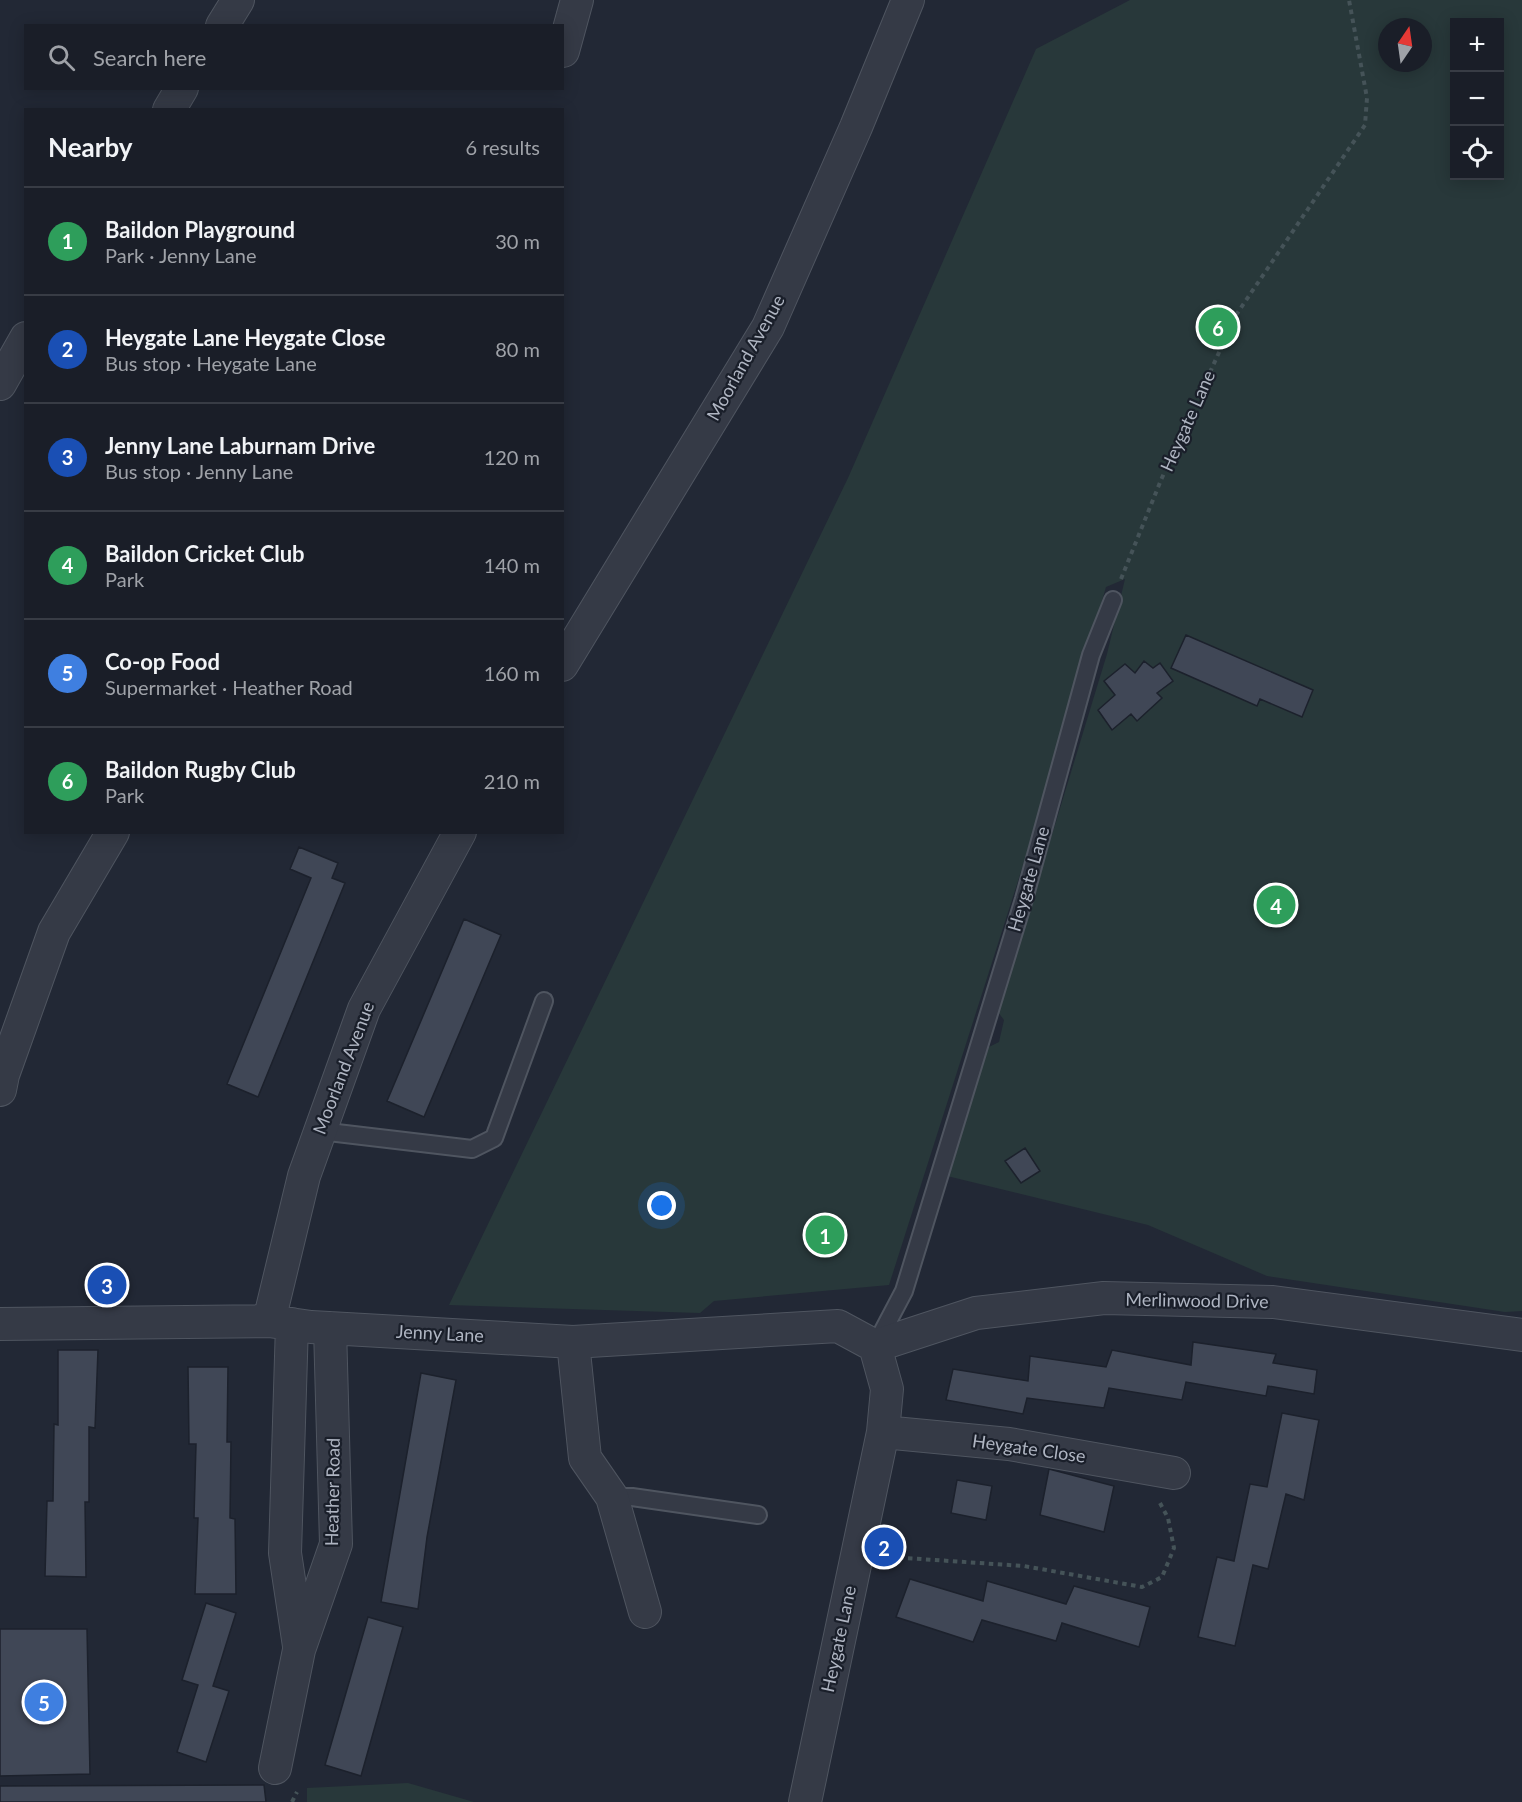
<!DOCTYPE html>
<meta charset="utf-8">
<style>
body{margin:0;font-family:Lato,sans-serif;background:#272b34;color:#f1f3f6}
.controls{position:absolute;right:18px;top:18px;display:grid;overflow:hidden;border-radius:0px;box-shadow:0 3px 15px #0003}
.controls button{width:54px;height:54px;display:grid;place-items:center;padding:0;border:0;border-bottom:2px solid #383c45;background:#1a1e28;color:#f1f3f6;font:30px sans-serif}
.compass{position:absolute;left:1378px;top:18px;width:54px;height:54px;border-radius:50%;background:#1a1e28;box-shadow:0 3px 15px #0003;rotate:13deg}
.you{position:absolute;left:662px;top:1206px;width:21px;height:21px;margin:-15px;border:4px solid #fff;border-radius:50%;background:#1a73e8;box-shadow:0 0 0 9px #1a73e833}
.badge{display:grid;place-items:center;width:39px;height:39px;border-radius:50%;background:#89a5ed;color:#fff;font-size:20px;font-weight:700}
.pin{position:absolute;translate:-50% -50%;border:3px solid #fff;box-shadow:0 2px 6px #0006}
.list{margin:0;padding:0;list-style:none}
h2{display:flex;justify-content:space-between;align-items:center;height:78px;margin:0;padding:0 24px;font-size:26px}
h2 small{font-size:20px;font-weight:400;color:#9fa2a8}
.list li{display:grid;grid-template-columns:39px 1fr auto;gap:18px;align-items:center;box-sizing:border-box;height:108px;padding:0 24px;border-top:2px solid #383c45}
.list b{display:block;font-size:22px;white-space:nowrap}
.list p{margin:0;font-size:20px;white-space:nowrap;color:#9fa2a8}
.list em{font-size:20px;font-style:normal;color:#9fa2a8}
.icon{flex:none;width:33px;height:33px;fill:none;stroke:currentColor;stroke-width:2;stroke-linecap:round;stroke-linejoin:round}
.map{position:relative;flex:none;width:1522px;height:1802px;overflow:hidden}
.search{position:absolute;background:#1a1e28;box-shadow:0 3px 15px #0003;left:24px;top:24px;width:540px;height:66px;display:flex;align-items:center;gap:15px;box-sizing:border-box;padding:0 21px;border-radius:0px;color:#9fa2a8;font-size:22px}
.panel{position:absolute;background:#1a1e28;box-shadow:0 3px 15px #0003;left:24px;top:108px;width:540px;height:726px;border-radius:0px}
.map>svg:first-child{display:block}
.green{fill:#28383a;fill-rule:evenodd}
.building{fill:#404756;stroke:#1c212c;stroke-width:1.5}
.lines{fill:none;stroke-linecap:round;stroke-linejoin:round}
.service-casing{stroke:#4f5560;stroke-width:20}
.minor-casing{stroke:#4f5560;stroke-width:34}
.path{stroke:#455358;stroke-width:4;stroke-dasharray:4.5 4.5;stroke-linecap:butt}
.service{stroke:#353a46;stroke-width:16}
.minor{stroke:#353a46;stroke-width:32}
.labels{text-anchor:middle;stroke-width:4.5;stroke-linejoin:round;paint-order:stroke}
.street-label{font-size:18px;fill:#afb5c2;stroke:#1a1f2a}
</style>
<div class="map">
<svg width="1522" height="1802" viewBox="0 0 1522 1802">
<rect width="100%" height="100%" fill="#222835"/>
<path class="green" d="M1130 0H1522V1311L1505 1312 1267 1276 1148 1225 943 1175 987 1048 999 1042 1004 1020 998 1012 1107 654 1125 579 1106 587 1048 787 889 1285 714 1301 700 1313 449 1305 848 478 1036 49ZM1454 22H1500V176H1454ZM1387 27H1423V63H1387Z
M408 1783 474 1802H307V1788Z"/>
<path class="building" d="M1186 635 1313 690 1302 717 1260 699 1257 706 1171 668Z
M1144 661 1153 668 1160 663 1173 681 1157 693 1162 698 1137 721 1131 714 1112 730 1098 710 1115 695 1104 681 1125 664 1135 673Z
M299 847 338 863 332 878 345 883 258 1097 227 1084 311 878 290 869Z
M464 919 501 935 424 1117 387 1101Z
M1025 1148 1040 1171 1021 1183 1005 1161Z
M1193 1342 1276 1354 1273 1363 1317 1370 1314 1394 1268 1386 1266 1396 1186 1382 1182 1400 1109 1388 1104 1408 1027 1398 1023 1414 946 1400 953 1369 1028 1381 1030 1356 1106 1367 1112 1350 1191 1365Z
M58 1350H98L95 1428 89 1427V1502H85L86 1577 45 1576 47 1501H53L54 1424 58 1425Z
M188 1367H228L227 1442H231L230 1518 235 1519 236 1594H195L198 1518H194L196 1444H189Z
M421 1373 456 1380 427 1537 418 1609 381 1602Z
M1282 1413 1319 1420 1304 1500 1286 1494 1268 1569 1253 1565 1235 1646 1198 1637 1217 1557 1234 1561 1250 1484 1267 1487Z
M1049 1469 1114 1486 1104 1532 1040 1515Z
M957 1480 992 1486 986 1520 951 1513Z
M910 1579 983 1601 987 1581 1066 1604 1074 1586 1150 1607 1139 1647 1062 1623 1056 1641 982 1620 973 1642 896 1617Z
M206 1603 236 1613 213 1686 229 1691 206 1762 177 1752 198 1685 182 1680Z
M368 1617 403 1627 361 1776 325 1765Z
M0 1629H87L90 1774 0 1776Z
M264 1785 266 1802H0V1786Z"/>
<g class="lines">
<defs>
<path id="service" d="M320 1131 472 1149 494 1138 544 1001
M875 1346 904 1291 1024 899 1091 655 1113 600
M612 1497H632L758 1515"/>
<path id="minor" d="M222 26 238 0
M563 51 577 0
M169 110 182 88
M0 384 26 338
M562 665 768 327 856 127 908 0
M0 1090 3 1075 54 932 113 832
M269 1321 304 1176 364 1009 460 832
M0 1324 269 1321 311 1327 573 1342 838 1326 875 1346
M292 1324 285 1553 299 1646
M573 1342 585 1458 612 1497 645 1612
M875 1346 976 1313 1104 1298 1273 1302 1522 1335
M883 1432 1009 1444 1174 1473
M275 1768 299 1650 336 1544 330 1328
M805 1802 883 1432 887 1389 875 1346"/>
</defs>
<use href="#service" class="service-casing"/>
<use href="#minor" class="minor-casing"/>
<path class="path" d="M1121 579 1161 480 1236 315 1365 125 1367 98 1349 0
M890 1557 1024 1566 1142 1587 1162 1577 1174 1548 1168 1518 1160 1503
M292 1802 297 1792"/>
<use href="#service" class="service"/>
<use href="#minor" class="minor"/>
</g>
<g class="labels">
<g class="street-label">
<text transform="translate(746 358) rotate(-61)" y="6">Moorland Avenue</text>
<text transform="translate(1188 421) rotate(-66)" y="6">Heygate Lane</text>
<text transform="translate(1029 879) rotate(-74)" y="6">Heygate Lane</text>
<text transform="translate(344 1068) rotate(-69)" y="6">Moorland Avenue</text>
<text transform="translate(1197 1301) rotate(1)" y="6">Merlinwood Drive</text>
<text transform="translate(440 1334) rotate(3)" y="6">Jenny Lane</text>
<text transform="translate(1029 1449) rotate(8)" y="6">Heygate Close</text>
<text transform="translate(333 1492) rotate(-89)" y="6">Heather Road</text>
<text transform="translate(839 1639) rotate(-78)" y="6">Heygate Lane</text>
</g>
</g>
</svg>
<div class="controls">
<button>+</button>
<button>−</button>
<button><svg class="icon" aria-label="locate" viewBox="0 0 24 24"><circle cx="12" cy="12" r="6"/><path d="M12 2v4M12 18v4M2 12h4M18 12h4"/></svg></button>
</div>
<svg class="compass" viewBox="-18 -18 36 36"><path d="M0-13l5 13h-10z" fill="#e53935"/><path d="M0 13l5-13h-10z" fill="#9fa2a8"/></svg>
<div class="you"></div>
<div class="pin badge" style="left:825px;top:1235px;background:#2e9e5b">1</div>
<div class="pin badge" style="left:884px;top:1547px;background:#1a4fb4">2</div>
<div class="pin badge" style="left:107px;top:1285px;background:#1a4fb4">3</div>
<div class="pin badge" style="left:1276px;top:905px;background:#2e9e5b">4</div>
<div class="pin badge" style="left:44px;top:1702px;background:#3f7fe0">5</div>
<div class="pin badge" style="left:1218px;top:327px;background:#2e9e5b">6</div>
<div class="search"><svg class="icon" aria-label="search" viewBox="0 0 24 24"><circle cx="10" cy="10" r="6"/><path d="M15 15l6 6"/></svg>Search here</div>
<section class="panel">
<h2>Nearby<small>6 results</small></h2>
<ul class="list">
<li><span class="badge" style="background:#2e9e5b">1</span><div><b>Baildon Playground</b><p>Park · Jenny Lane</p></div><em>30 m</em></li>
<li><span class="badge" style="background:#1a4fb4">2</span><div><b>Heygate Lane Heygate Close</b><p>Bus stop · Heygate Lane</p></div><em>80 m</em></li>
<li><span class="badge" style="background:#1a4fb4">3</span><div><b>Jenny Lane Laburnam Drive</b><p>Bus stop · Jenny Lane</p></div><em>120 m</em></li>
<li><span class="badge" style="background:#2e9e5b">4</span><div><b>Baildon Cricket Club</b><p>Park</p></div><em>140 m</em></li>
<li><span class="badge" style="background:#3f7fe0">5</span><div><b>Co-op Food</b><p>Supermarket · Heather Road</p></div><em>160 m</em></li>
<li><span class="badge" style="background:#2e9e5b">6</span><div><b>Baildon Rugby Club</b><p>Park</p></div><em>210 m</em></li>
</ul>
</section>
</div>
